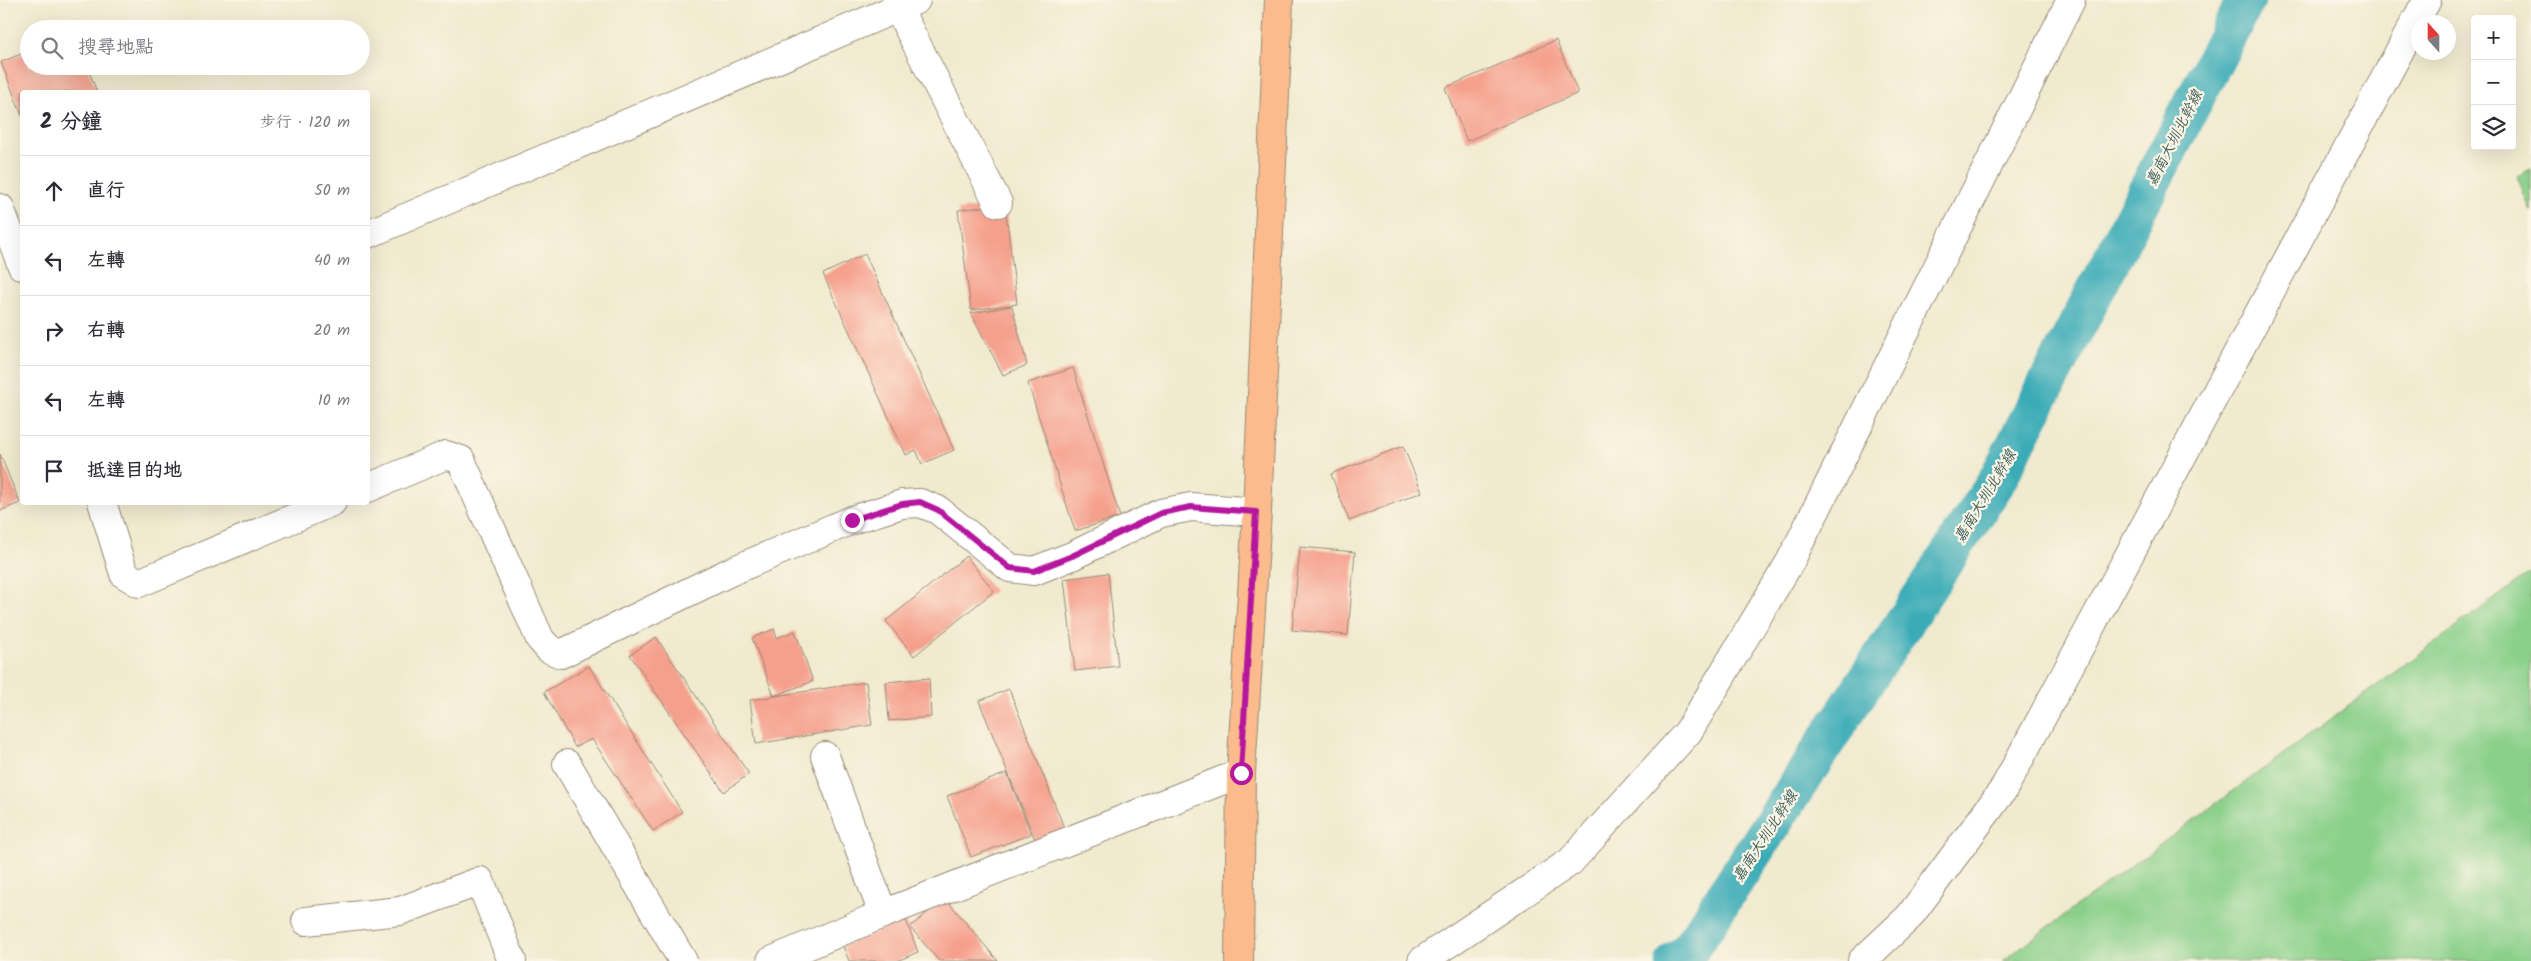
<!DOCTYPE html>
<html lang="zh-TW">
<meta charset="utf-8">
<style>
body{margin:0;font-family:Kalam,"LXGW WenKai TC",sans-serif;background:#f2f2f3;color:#2b2b33}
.controls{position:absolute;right:15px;top:15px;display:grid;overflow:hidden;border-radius:5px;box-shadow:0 5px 20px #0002}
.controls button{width:45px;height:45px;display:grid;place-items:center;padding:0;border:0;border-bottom:1px solid #e1e1e2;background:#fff;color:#2b2b33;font:25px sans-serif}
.compass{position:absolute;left:2411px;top:15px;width:45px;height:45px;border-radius:50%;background:#fff;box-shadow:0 5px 20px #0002;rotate:339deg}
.stop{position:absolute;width:15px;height:15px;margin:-11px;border:4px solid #b5179e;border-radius:50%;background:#fff}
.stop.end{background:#b5179e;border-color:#fff;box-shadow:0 1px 5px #0008}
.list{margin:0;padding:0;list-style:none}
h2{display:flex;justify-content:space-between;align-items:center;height:65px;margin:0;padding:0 20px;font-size:21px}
h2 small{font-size:16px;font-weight:400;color:#7c7c81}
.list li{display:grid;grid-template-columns:32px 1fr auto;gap:15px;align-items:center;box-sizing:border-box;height:70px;padding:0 20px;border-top:1px solid #e1e1e2}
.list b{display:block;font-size:19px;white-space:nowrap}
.list em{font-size:16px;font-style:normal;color:#7c7c81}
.icon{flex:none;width:28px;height:28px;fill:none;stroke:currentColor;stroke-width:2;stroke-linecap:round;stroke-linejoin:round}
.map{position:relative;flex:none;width:2531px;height:961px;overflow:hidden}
.search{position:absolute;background:#fff;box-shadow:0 5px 20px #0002;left:20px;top:20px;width:350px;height:55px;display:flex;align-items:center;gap:12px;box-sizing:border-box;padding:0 18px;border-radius:28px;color:#7c7c81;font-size:19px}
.panel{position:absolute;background:#fff;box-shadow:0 5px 20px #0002;left:20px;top:90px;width:350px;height:415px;border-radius:5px}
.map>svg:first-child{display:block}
.green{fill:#8ad08a;stroke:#627d54}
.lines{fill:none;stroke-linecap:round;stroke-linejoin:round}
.canal{stroke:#3bacb7;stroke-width:39}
.building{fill:#f5a08d}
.minor-casing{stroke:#968a76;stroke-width:30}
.major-casing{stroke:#968a76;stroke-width:30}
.minor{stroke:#fff;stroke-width:28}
.major{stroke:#fbbb8d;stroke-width:28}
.route{stroke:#b5179e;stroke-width:6}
.labels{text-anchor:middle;stroke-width:4.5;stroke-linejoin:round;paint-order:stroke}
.water-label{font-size:15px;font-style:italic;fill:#3b5e5b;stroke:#fcf5e5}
</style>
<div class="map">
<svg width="2531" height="961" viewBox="0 0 2531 961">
<rect width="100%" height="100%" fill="#fcf5e5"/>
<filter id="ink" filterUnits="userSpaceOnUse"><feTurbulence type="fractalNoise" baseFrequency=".02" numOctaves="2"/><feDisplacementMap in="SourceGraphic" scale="10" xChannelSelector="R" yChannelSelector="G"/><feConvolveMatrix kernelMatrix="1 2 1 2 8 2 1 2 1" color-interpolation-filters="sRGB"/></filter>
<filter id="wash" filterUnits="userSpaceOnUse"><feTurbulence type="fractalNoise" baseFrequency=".0096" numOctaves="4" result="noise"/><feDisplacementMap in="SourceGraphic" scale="20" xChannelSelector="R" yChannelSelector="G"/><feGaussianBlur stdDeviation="1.12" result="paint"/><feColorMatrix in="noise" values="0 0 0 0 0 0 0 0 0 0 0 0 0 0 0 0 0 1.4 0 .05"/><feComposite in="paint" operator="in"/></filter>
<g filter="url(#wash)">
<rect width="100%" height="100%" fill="#f0eacf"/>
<path class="green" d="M2531 169V211L2517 176Z
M2531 572V961H2002Z"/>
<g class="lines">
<path class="canal" d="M1675 961 1688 952 1995 484 2246 0"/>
</g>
<g id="blocks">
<path class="building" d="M1556 40 1578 93 1467 141 1445 88Z
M29 51V66H87L97 92H22V116L1 62Z
M1005 204 1017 304 971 310 958 210Z
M865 254 954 450 922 464 916 450 906 455 823 274Z
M1012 306 1027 365 1003 375 971 313Z
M1073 368 1120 517 1075 531 1028 383Z
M1403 446 1422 492 1349 521 1331 474Z
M0 454 20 503 0 511Z
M1300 547 1355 552 1348 635 1292 630Z
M966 556 994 591 914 656 886 621Z
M1108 573 1118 666 1075 671 1064 579Z
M774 629 777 638 795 631 813 681 774 696 752 638Z
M656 637 749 774 724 792 630 655Z
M589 666 682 812 653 831 592 739 575 747 544 692Z
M929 678 931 717 889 721 886 682Z
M866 682 872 725 756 744 750 700Z
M1009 689 1065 830 1036 842 979 701Z
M1007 773 1031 834 971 857 947 796Z
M945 898 998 961H939L910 927Z
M906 920 918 952 897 961H849L843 946Z"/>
</g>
</g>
<g filter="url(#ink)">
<use href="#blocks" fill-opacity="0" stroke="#968a76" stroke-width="1"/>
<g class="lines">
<defs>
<path id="minor" d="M898 8 998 203
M0 208 22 266
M368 234 916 0
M368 488 446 455 461 460 540 639 549 649 561 654 732 571 852 520 902 504 920 503 938 510 1010 568 1034 571 1072 556 1161 513 1191 507 1257 512
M102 502 124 574 139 583 332 502
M825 756 883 914
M567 764 683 961
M306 921 400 911 480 881 512 961
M771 961 883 914 1241 773
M1422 961 1570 862 1688 732 1790 562 2071 0
M1862 961 1909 917 2003 790 2427 0"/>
<path id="major" d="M1239 961 1241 773 1257 512 1279 0"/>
</defs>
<use href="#minor" class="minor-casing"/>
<use href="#major" class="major-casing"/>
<use href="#minor" class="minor"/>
<use href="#major" class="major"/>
</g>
</g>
<g class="lines" filter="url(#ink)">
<path class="route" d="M852 520 902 504 920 502 938 510 1010 568 1034 571 1072 556 1161 513 1191 507 1256 512 1241 773"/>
</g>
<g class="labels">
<g class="water-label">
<text transform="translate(2174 138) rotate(-63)" y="5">嘉南大圳北幹線</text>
<text transform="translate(1985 496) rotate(-59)" y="5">嘉南大圳北幹線</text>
<text transform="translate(1765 836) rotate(-57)" y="5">嘉南大圳北幹線</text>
</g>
</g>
</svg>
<div class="controls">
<button>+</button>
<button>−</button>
<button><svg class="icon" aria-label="layers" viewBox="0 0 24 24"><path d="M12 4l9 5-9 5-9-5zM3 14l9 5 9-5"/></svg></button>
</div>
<svg class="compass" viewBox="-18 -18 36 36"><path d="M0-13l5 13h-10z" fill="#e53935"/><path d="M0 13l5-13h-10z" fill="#7c7c81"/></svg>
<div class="stop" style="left:1241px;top:773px"></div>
<div class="stop end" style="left:852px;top:520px"></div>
<div class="search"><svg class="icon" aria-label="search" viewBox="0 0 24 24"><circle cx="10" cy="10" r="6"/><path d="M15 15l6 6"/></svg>搜尋地點</div>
<section class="panel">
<h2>2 分鐘<small>步行 · 120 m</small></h2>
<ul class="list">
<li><svg class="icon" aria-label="ahead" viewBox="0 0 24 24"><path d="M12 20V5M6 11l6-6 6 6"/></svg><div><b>直行</b></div><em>50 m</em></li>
<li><svg class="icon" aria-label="left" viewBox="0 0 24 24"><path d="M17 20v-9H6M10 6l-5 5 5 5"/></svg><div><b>左轉</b></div><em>40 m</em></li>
<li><svg class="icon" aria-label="right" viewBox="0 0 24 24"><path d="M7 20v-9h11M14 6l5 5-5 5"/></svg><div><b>右轉</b></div><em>20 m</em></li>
<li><svg class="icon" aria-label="left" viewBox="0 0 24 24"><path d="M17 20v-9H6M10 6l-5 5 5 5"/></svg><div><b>左轉</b></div><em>10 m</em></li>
<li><svg class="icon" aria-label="arrive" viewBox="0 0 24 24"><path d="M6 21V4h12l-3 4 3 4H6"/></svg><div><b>抵達目的地</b></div></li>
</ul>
</section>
</div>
